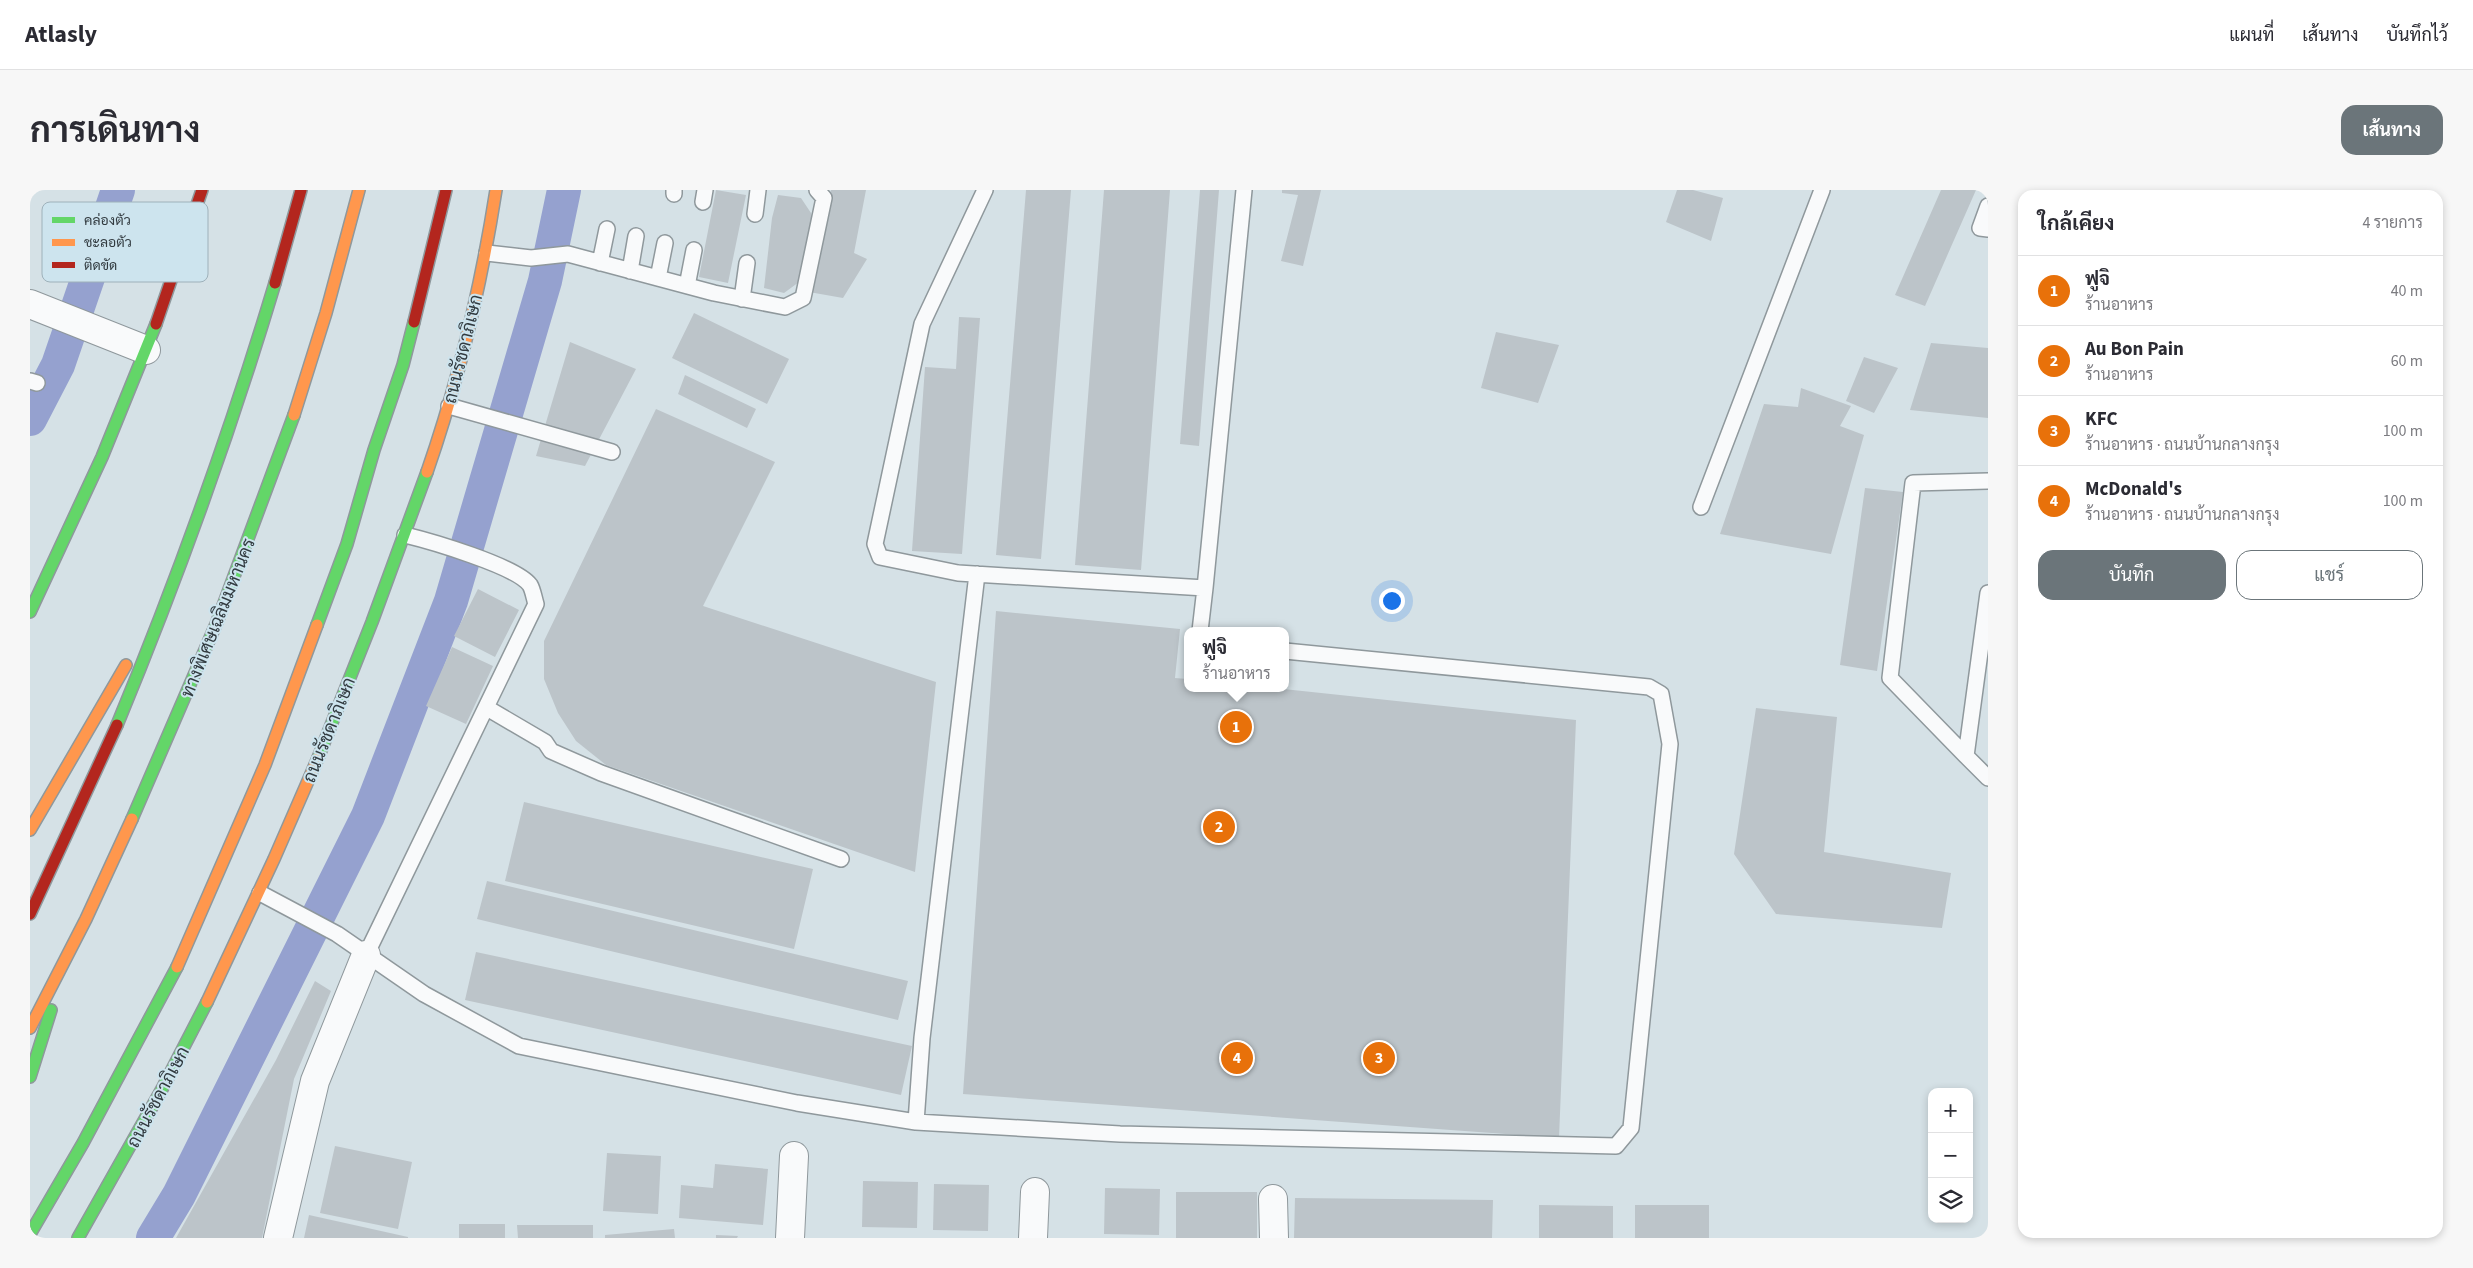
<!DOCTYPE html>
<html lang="th">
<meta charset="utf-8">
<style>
body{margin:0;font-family:"Source Sans 3",Sarabun,sans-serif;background:#f7f7f7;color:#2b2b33}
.controls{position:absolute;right:15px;bottom:15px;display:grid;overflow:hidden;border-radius:10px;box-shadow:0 2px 8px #0003}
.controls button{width:45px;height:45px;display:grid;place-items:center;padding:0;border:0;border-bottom:1px solid #e1e1e2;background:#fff;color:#2b2b33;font:25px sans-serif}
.you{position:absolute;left:1361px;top:410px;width:18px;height:18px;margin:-12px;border:4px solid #fff;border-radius:50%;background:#1a73e8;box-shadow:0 0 0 8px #1a73e833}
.badge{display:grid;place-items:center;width:32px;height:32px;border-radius:50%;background:#6b757a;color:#fff;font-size:16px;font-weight:700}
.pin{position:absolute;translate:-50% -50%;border:2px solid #fff;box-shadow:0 1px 5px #0006}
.popup{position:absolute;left:1154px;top:437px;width:105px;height:65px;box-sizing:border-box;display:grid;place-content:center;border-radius:10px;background:#fff;filter:drop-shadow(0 1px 4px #0005);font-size:16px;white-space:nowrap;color:#7c7c81}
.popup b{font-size:19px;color:#2b2b33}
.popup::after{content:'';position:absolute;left:50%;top:100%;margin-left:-10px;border:10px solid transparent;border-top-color:#fff}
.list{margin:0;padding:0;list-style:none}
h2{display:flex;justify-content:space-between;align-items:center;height:65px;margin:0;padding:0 20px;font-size:21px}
h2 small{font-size:16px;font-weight:400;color:#7c7c81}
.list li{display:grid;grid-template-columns:32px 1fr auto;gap:15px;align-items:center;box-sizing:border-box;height:70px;padding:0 20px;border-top:1px solid #e1e1e2}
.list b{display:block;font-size:19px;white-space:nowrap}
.list p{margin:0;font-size:16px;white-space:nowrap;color:#7c7c81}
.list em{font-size:16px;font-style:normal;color:#7c7c81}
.actions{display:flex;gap:10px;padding:15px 20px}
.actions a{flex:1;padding:11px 0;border:1px solid #6b757a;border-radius:15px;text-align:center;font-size:18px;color:#6b757a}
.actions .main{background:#6b757a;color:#fff}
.icon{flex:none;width:28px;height:28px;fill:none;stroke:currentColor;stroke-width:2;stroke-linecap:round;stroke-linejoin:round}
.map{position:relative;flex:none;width:1958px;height:1048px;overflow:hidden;border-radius:15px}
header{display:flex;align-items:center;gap:30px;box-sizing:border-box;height:70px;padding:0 25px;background:#fff;border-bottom:1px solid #e1e1e2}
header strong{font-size:24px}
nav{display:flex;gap:28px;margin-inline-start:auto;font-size:18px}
.intro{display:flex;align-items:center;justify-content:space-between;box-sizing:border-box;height:120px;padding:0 30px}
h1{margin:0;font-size:35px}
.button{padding:12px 22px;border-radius:15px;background:#6b757a;color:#fff;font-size:18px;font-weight:700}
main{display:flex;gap:30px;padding:0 30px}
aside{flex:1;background:#fff;border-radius:15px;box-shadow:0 2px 8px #0003}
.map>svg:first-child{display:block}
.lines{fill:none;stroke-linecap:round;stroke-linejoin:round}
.canal{stroke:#95a1cf;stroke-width:34}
.building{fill:#bcc4c9}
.lane-casing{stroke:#8f989c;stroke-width:18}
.street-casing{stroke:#8f989c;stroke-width:30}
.fast-casing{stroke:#8f989c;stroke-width:14}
.slow-casing{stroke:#8f989c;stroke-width:14}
.jam-casing{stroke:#8f989c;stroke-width:14}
.lane{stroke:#f9fafb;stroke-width:15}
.street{stroke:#f9fafb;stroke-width:28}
.fast{stroke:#63d668;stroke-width:11}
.slow{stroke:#ff974d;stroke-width:11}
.jam{stroke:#b3261e;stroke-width:11}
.labels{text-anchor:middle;stroke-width:4;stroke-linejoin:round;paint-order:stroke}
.street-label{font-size:18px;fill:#323b40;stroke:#cde4ee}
.key{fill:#cde4ee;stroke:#9eb1ba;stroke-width:1}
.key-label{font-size:14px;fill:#323b40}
</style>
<header>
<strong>Atlasly</strong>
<nav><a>แผนที่</a><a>เส้นทาง</a><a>บันทึกไว้</a></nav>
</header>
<div class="intro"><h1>การเดินทาง</h1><a class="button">เส้นทาง</a></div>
<main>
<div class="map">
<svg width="1958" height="1048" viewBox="0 0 1958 1048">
<rect width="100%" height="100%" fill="#d5e1e6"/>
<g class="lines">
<path class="canal" d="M0 229 28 175 88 0
M123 1048 149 1005 338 626 421 411 515 91 534 0"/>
</g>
<path class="building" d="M0 0H7L0 10Z
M686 0 716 5 698 93 669 87Z
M801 0H836L824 63 837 69 813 108 779 102Z
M996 0H1041L1011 369 966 365Z
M1074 0H1140L1111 380 1045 375Z
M1170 0H1189L1169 256 1150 254Z
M1252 0H1291L1273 76 1251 71 1268 5 1252 3Z
M1647 0H1663L1693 8 1681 51 1636 32Z
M1911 0H1946L1895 116 1865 105Z
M748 5 771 8 781 23 784 38 769 92 754 103 734 98 742 28Z
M664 123 759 169 737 214 642 168Z
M929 127 950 128 932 364 882 361 895 177 926 179Z
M1466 142 1529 155 1508 213 1451 198Z
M540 152 606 179 555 276 506 266Z
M1901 153 1958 158V228L1880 220Z
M1834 167 1868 178 1844 223 1816 211Z
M655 185 726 219 717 238 648 204Z
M1771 198 1821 216 1810 236 1834 245 1801 364 1690 344 1734 214 1768 217Z
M626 219 745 272 673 416 906 492 885 682 576 575 546 551 528 523 514 489V451Z
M1835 298 1873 302 1847 481 1810 475Z
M448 399 489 420 465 467 424 446Z
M966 421 1150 439 1145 488 1157 489V498H1244L1546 530 1529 948 933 904Z
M422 457 463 476 436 534 396 516Z
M1726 518 1807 527 1794 662 1921 683 1912 738 1746 724 1704 664Z
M494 612 783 679 764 759 475 691Z
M457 691 878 791 868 830 447 729Z
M446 762 882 856 871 905 435 810Z
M285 791 301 801 264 889 232 1048H146L246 870Z
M305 956 382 972 368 1039 290 1023Z
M577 963 631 966 628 1024 573 1021Z
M685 974 738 979 733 1035 649 1028 651 995 683 998Z
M833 991 888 992 887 1038 832 1037Z
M904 994 959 995 958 1041 903 1040Z
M1075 998 1130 999 1129 1045 1074 1044Z
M1146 1002H1227V1048H1146Z
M1265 1008 1463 1010 1462 1048H1264Z
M1509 1015 1583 1016V1048H1509Z
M1605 1015H1679V1048H1605Z
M279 1025 378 1047V1048H274Z
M429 1034H475V1048H429Z
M487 1035H563V1048H488Z
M644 1039 645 1048H575V1045Z
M686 1045 708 1046 707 1048H686Z"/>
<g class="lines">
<defs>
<path id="lane" d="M955 0 892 134 845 354 850 367 928 383 1175 398 1214 0
M644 4V0
M673 12 675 0
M1958 16 1950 38 1958 39
M725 24 728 0
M457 63 501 68 538 64 684 103 755 117 773 108 794 8 787 0
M570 73 577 39
M600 81 606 46
M628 88 635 53
M657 96 664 60
M712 109 717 73
M0 191 7 193
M419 216 582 262
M1671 317 1792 0
M1958 403 1936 566 1958 588
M1170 441 1175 398
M457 518 515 552 521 561 571 583 811 669
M1936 566 1860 488 1883 293 1958 291
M230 703 307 744 394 804 489 856 767 913 886 932 1090 944 1586 956 1601 938 1640 554 1631 504 1619 497 1255 461
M336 765 506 414C504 408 503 400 500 395 486 376 400 351 375 345
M886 932 892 848 947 384"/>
<path id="street" d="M0 114 116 160
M1243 1009 1244 1048
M248 1048 285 891 336 765
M760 1048 764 966
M1003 1048 1005 1002"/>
<path id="fast" d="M0 422 72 267 126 134
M287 435 317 354 344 260 373 175 384 132
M87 535C147 390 200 243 245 93
M288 568 342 432 397 282
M102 629 187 432 264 225
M0 887 21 820
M0 1044 53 953 147 777
M48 1048 132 899 177 812"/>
<path id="slow" d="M264 225 296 123 329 0
M397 282C429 190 451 96 466 0
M0 640 96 475
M147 777 235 575 287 435
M177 812 244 669 288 568
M0 838 56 729 102 629"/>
<path id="jam" d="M245 93 271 0
M384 132 416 0
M126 134 172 0
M0 724 87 535"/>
</defs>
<use href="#lane" class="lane-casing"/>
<use href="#street" class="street-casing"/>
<use href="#fast" class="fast-casing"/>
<use href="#slow" class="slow-casing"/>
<use href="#jam" class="jam-casing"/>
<use href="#lane" class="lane"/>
<use href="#street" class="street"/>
<use href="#fast" class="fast"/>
<use href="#slow" class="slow"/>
<use href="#jam" class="jam"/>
</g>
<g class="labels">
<g class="street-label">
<text transform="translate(433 159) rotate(-76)" y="6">ถนนรัชดาภิเษก</text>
<text transform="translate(188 428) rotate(-68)" y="6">ทางพิเศษเฉลิมมหานคร</text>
<text transform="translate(299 540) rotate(-68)" y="6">ถนนรัชดาภิเษก</text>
<text transform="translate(128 907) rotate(-62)" y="6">ถนนรัชดาภิเษก</text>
</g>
</g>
<rect x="12" y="12" width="166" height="80" rx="8" class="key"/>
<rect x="22" y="27" width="23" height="6" fill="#63d668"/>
<rect x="22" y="49" width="23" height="7" fill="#ff974d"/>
<rect x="22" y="72" width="23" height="6" fill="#b3261e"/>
<g class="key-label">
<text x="54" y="35">คล่องตัว</text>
<text x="54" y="57">ชะลอตัว</text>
<text x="54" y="80">ติดขัด</text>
</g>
</svg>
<div class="controls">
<button>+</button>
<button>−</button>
<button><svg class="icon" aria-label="layers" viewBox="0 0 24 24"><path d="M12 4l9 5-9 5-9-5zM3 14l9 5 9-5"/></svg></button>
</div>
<div class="you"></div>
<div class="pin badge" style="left:1206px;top:537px;background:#e8710a">1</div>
<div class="popup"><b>ฟูจิ</b>ร้านอาหาร</div>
<div class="pin badge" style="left:1189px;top:637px;background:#e8710a">2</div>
<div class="pin badge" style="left:1349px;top:868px;background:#e8710a">3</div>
<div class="pin badge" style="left:1207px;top:868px;background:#e8710a">4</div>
</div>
<aside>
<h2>ใกล้เคียง<small>4 รายการ</small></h2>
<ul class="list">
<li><span class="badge" style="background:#e8710a">1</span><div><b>ฟูจิ</b><p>ร้านอาหาร</p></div><em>40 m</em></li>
<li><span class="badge" style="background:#e8710a">2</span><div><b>Au Bon Pain</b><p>ร้านอาหาร</p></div><em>60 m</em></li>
<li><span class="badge" style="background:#e8710a">3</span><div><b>KFC</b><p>ร้านอาหาร · ถนนบ้านกลางกรุง</p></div><em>100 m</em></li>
<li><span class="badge" style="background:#e8710a">4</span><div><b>McDonald's</b><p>ร้านอาหาร · ถนนบ้านกลางกรุง</p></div><em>100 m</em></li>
</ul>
<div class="actions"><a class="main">บันทึก</a><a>แชร์</a></div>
</aside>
</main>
